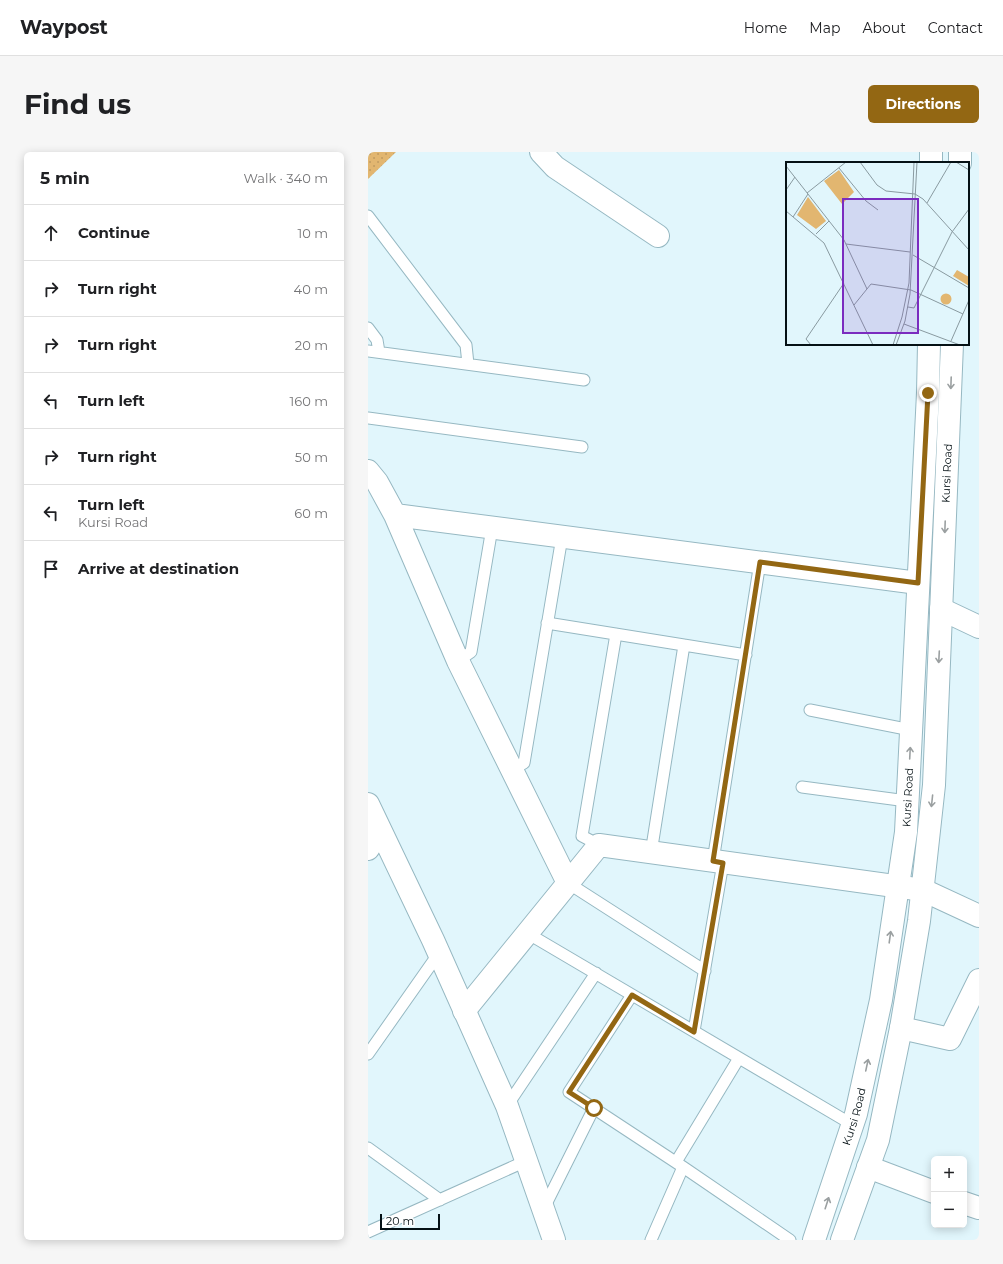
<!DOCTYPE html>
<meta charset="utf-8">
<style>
body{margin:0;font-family:Montserrat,sans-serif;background:#f6f6f6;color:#202124}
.controls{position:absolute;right:12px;bottom:12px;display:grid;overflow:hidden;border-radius:6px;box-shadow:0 2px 10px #0003}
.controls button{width:36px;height:36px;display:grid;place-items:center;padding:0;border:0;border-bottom:1px solid #e0e0e0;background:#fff;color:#202124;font:20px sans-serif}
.scale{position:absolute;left:12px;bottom:10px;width:60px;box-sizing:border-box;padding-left:4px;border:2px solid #051115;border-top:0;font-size:11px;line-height:14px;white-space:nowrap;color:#051115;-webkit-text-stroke:3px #fff;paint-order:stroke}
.stop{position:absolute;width:12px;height:12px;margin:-9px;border:3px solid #936713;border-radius:50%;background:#fff}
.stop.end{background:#936713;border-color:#fff;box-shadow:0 1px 4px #0008}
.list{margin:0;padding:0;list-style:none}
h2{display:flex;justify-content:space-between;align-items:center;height:52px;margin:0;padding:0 16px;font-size:17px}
h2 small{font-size:13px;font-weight:400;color:#757577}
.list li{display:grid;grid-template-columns:26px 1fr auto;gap:12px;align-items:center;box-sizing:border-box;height:56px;padding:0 16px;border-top:1px solid #e0e0e0}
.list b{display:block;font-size:15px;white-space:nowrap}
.list p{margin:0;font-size:13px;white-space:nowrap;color:#757577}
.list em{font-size:13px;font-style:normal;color:#757577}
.icon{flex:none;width:22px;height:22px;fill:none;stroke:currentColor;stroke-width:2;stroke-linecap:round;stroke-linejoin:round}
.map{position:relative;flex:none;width:611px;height:1088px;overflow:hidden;border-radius:6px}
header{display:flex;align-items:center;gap:24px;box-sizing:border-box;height:56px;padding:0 20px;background:#fff;border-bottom:1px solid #e0e0e0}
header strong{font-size:19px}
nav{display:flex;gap:22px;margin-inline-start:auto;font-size:14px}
.intro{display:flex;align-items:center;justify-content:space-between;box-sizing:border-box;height:96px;padding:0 24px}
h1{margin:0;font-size:28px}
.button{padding:10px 18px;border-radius:6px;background:#936713;color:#fff;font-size:14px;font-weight:700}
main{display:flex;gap:24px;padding:0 24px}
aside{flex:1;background:#fff;border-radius:6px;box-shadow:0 2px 10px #0003}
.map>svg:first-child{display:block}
.grass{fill:url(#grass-dots)}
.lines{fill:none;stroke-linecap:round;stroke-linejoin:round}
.service-casing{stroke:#96b8c2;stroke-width:13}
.minor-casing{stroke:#96b8c2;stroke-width:24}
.tertiary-casing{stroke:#96b8c2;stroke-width:24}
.secondary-casing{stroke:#96b8c2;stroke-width:24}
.service{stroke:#fff;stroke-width:11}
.minor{stroke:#fff;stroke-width:22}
.tertiary{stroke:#fff;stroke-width:22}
.secondary{stroke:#fff;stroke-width:22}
.oneway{stroke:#9ba0a1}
.route{stroke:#936713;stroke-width:5}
.labels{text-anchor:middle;stroke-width:3.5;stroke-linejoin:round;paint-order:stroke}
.street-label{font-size:11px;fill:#051115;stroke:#fff}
.inset-road{fill:none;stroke:#899aa0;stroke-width:1}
.view{fill:#7b2cbf;fill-opacity:0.15;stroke:#7b2cbf;stroke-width:2}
.inset-edge{fill:none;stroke:#051115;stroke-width:2}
</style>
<header>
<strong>Waypost</strong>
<nav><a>Home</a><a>Map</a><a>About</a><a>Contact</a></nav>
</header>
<div class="intro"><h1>Find us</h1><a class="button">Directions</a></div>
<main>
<aside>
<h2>5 min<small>Walk · 340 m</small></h2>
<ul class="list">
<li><svg class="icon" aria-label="ahead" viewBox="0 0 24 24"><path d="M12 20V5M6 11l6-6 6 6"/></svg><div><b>Continue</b></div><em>10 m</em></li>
<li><svg class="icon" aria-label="right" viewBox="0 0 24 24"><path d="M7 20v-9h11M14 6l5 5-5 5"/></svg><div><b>Turn right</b></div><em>40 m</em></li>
<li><svg class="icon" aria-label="right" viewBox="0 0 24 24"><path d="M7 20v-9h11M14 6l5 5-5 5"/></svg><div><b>Turn right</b></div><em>20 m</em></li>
<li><svg class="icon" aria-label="left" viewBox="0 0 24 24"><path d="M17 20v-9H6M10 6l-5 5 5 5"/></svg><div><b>Turn left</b></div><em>160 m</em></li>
<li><svg class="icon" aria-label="right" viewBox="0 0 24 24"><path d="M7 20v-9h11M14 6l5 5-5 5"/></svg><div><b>Turn right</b></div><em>50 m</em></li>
<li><svg class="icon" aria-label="left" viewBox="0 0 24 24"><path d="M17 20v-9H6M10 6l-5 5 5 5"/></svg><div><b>Turn left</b><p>Kursi Road</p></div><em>60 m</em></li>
<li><svg class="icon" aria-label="arrive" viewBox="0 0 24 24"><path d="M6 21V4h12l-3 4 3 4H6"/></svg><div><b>Arrive at destination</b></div></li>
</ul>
</aside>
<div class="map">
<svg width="611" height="1088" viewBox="0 0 611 1088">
<defs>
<pattern id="grass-dots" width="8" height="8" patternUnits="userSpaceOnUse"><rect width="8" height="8" fill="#e2b670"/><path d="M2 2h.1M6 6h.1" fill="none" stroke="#c09b60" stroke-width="1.8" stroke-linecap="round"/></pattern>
</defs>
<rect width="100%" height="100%" fill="#e1f6fc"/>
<path class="grass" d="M0 0H28L0 27Z"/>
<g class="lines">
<defs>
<path id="service" d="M0 64 98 193 100 212
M0 176 9 188 11 200
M0 199 216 228
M0 266 214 295
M179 471 378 503
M90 509 103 500 124 376
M442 558 543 578
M144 618 156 611 194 385
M434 635 539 649
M231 693 214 684 248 482
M283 701 316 493
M345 709 392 410
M200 731 337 819
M159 781 485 973
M264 843 201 940 315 1015 422 1088
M326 879 355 711
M0 902 71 801
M139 954 228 821
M0 996 72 1048
M308 1010 371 906
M176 1056 226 956
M0 1080 158 1009
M283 1088 315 1015"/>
<path id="minor" d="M173 0 187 15 290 84
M0 319 9 330 27 363 90 509 200 731
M27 363 550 431
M573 457 611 475
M0 697 12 679
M96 859 231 693 555 738 611 764
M533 876 582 887 611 828
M500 1015 566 1040
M596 1051 611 1056"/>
<path id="tertiary" d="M0 652 65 788 139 954 186 1088"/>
<g id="secondary">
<path d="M563 11V0"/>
<path d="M592 11V0"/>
<path id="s1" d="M446 1088 488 962 513 848 538 680 560 241 561 192"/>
<path id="s2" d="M474 1088 510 988 533 876 551 769 566 633 584 192"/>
</g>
</defs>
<use href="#service" class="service-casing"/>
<use href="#minor" class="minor-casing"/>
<use href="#tertiary" class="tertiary-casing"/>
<use href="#secondary" class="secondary-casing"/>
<use href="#service" class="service"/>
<use href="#minor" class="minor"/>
<use href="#tertiary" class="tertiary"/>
<use href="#secondary" class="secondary"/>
</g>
<defs><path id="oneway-shaft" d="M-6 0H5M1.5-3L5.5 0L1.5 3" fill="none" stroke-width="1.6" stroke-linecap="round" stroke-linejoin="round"/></defs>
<g class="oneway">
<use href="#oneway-shaft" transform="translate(583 231) rotate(92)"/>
<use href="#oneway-shaft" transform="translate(577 375) rotate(92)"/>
<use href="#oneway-shaft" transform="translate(571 505) rotate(93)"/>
<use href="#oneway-shaft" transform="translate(542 601) rotate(-87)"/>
<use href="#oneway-shaft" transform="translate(564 649) rotate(96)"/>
<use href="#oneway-shaft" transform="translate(522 785) rotate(-82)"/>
<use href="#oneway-shaft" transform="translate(499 913) rotate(-78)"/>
<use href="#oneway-shaft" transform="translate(459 1051) rotate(-72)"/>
</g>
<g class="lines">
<path class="route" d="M226 956 201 940 264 843 326 880 355 711 345 709 392 410 550 431 560 241"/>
</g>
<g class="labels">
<g class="street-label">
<text dy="4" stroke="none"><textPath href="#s2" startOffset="778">Kursi Road</textPath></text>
<text dy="4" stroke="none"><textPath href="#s1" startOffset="454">Kursi Road</textPath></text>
<text dy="4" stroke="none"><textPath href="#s1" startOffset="130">Kursi Road</textPath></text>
</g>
</g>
<g transform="translate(418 10)">
<rect width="183" height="183" fill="#e1f6fc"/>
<path d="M53 8 68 30 56 42 38 19ZM22 35 40 59 30 67 11 53ZM171 108 183 115V124L167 114ZM154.5 137a5.5 5.5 0 1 1 11 0a5.5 5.5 0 1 1-11 0Z" fill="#e2b670"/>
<path class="inset-road" d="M74 0 91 23 100 29 129 32 137 37 183 88M170 0 183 8M0 4 58 78 81 127M53 6 80 39 92 48M0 28 9 15M21 31 60 0M141 41 165 0M0 49 38 81 87 183M7 55 22 32M30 72 43 59M60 82 124 90M127 93 183 126M68 143 85 122 125 128 177 152M122 145 128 146 166 70 183 47M118 162 174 183M165 179 183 138M25 183 20 177 58 121M107 183 116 155 123 121 128 0M110 183 119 159 124 132 131 0"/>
<path class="view" d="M57 37H132V171H57Z"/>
<rect width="183" height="183" class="inset-edge"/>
</g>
</svg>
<div class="controls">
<button>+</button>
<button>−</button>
</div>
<div class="scale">20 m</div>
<div class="stop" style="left:226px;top:956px"></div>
<div class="stop end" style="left:560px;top:241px"></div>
</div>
</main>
